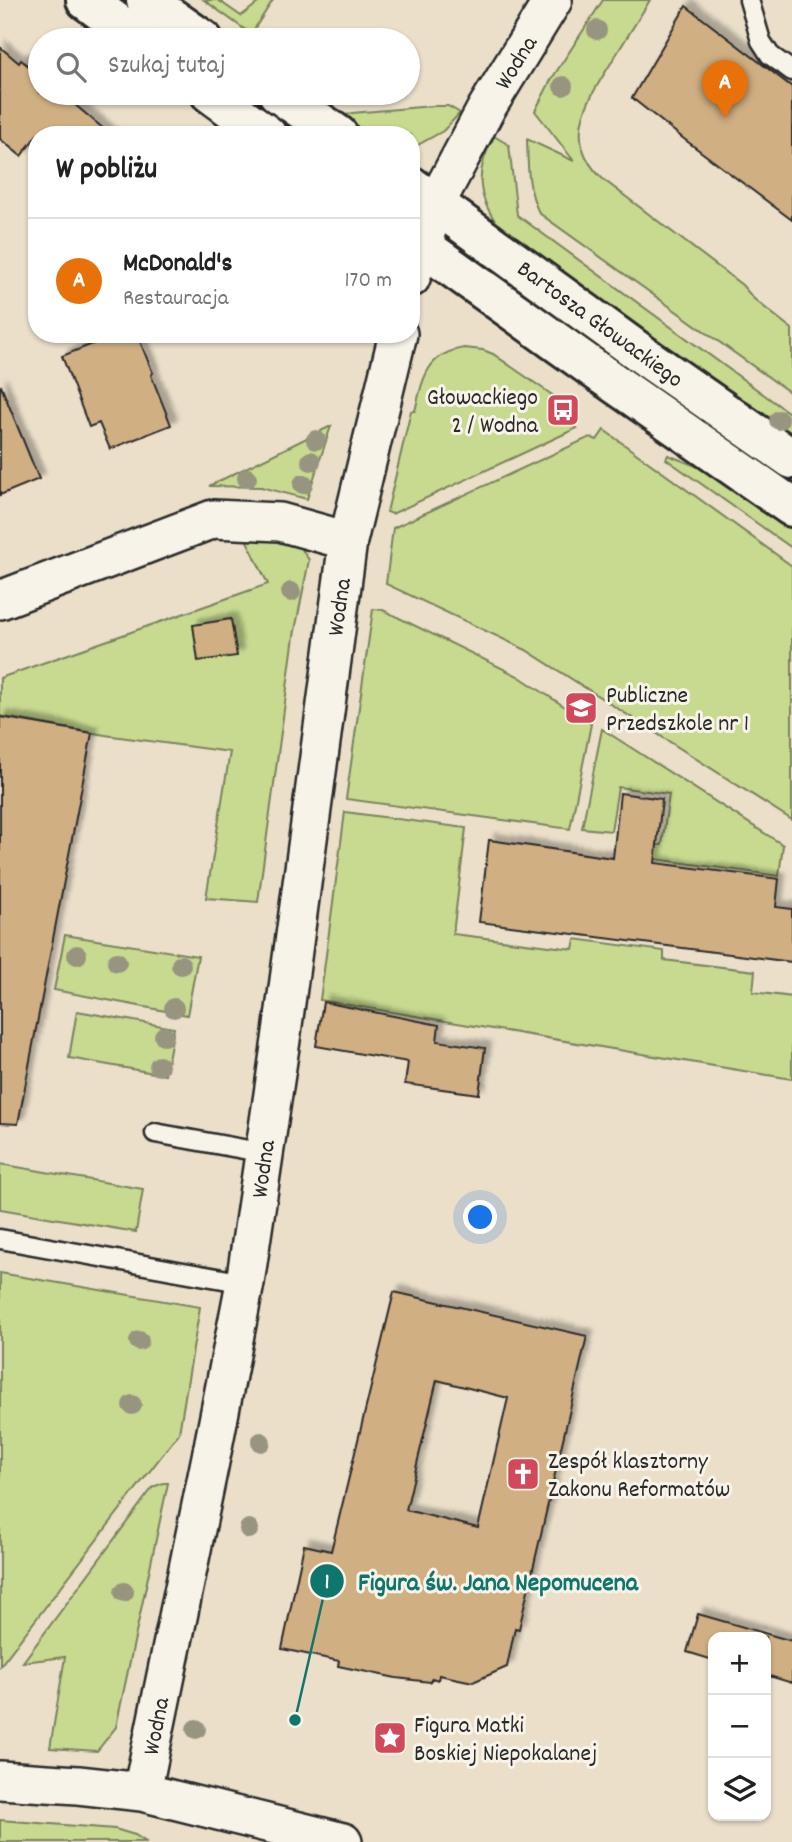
<!DOCTYPE html>
<html lang="pl">
<meta charset="utf-8">
<style>
body{margin:0;font-family:Dekko,sans-serif;background:#f2f2f2;color:#222}
.controls{position:absolute;right:21px;bottom:21px;display:grid;overflow:hidden;border-radius:14px;box-shadow:0 2px 5px #0004}
.controls button{width:63px;height:63px;display:grid;place-items:center;padding:0;border:0;border-bottom:2px solid #e0e0e0;background:#fff;color:#222;font:35px sans-serif}
.you{position:absolute;left:481px;top:1218px;width:24px;height:24px;margin:-18px;border:5px solid #fff;border-radius:50%;background:#1a73e8;box-shadow:0 0 0 10px #1a73e833}
.badge{display:grid;place-items:center;width:46px;height:46px;border-radius:50%;background:#ea580c;color:#fff;font-size:23px;font-weight:700}
.pin{position:absolute;translate:-50% -58px;filter:drop-shadow(0 2px 4px #0008)}
.pin::after{content:'';position:absolute;top:37px;width:24px;height:21px;background:inherit;clip-path:polygon(0 0,100% 0,50% 100%)}
.list{margin:0;padding:0;list-style:none}
h2{display:flex;justify-content:space-between;align-items:center;height:91px;margin:0;padding:0 28px;font-size:30px}
h2 small{font-size:23px;font-weight:400;color:#767676}
.list li{display:grid;grid-template-columns:46px 1fr auto;gap:21px;align-items:center;box-sizing:border-box;height:126px;padding:0 28px;border-top:2px solid #e0e0e0}
.list b{display:block;font-size:26px;white-space:nowrap}
.list p{margin:0;font-size:23px;white-space:nowrap;color:#767676}
.list em{font-size:23px;font-style:normal;color:#767676}
.icon{flex:none;width:38px;height:38px;fill:none;stroke:currentColor;stroke-width:2;stroke-linecap:round;stroke-linejoin:round}
.map{position:relative;flex:none;width:792px;height:1842px;overflow:hidden}
.search{position:absolute;background:#fff;box-shadow:0 2px 5px #0004;left:28px;top:28px;width:392px;height:77px;display:flex;align-items:center;gap:18px;box-sizing:border-box;padding:0 24px;border-radius:38px;color:#767676;font-size:26px}
.panel{position:absolute;background:#fff;box-shadow:0 2px 5px #0004;left:28px;top:126px;width:392px;height:217px;border-radius:28px}
.map>svg:first-child{display:block}
.green{fill:#c7da8f;stroke:#79825d;stroke-width:2}
.building{fill:#d0af83;stroke:#2b2b2b;stroke-width:2;fill-rule:evenodd;filter:url(#shadow)}
.lines{fill:none;stroke-linecap:round;stroke-linejoin:round}
.service-casing{stroke:#2b2b2b;stroke-width:23}
.minor-casing{stroke:#2b2b2b;stroke-width:42}
.tertiary-casing{stroke:#2b2b2b;stroke-width:44}
.service{stroke:#f7f3e8;stroke-width:18}
.minor{stroke:#f7f3e8;stroke-width:37}
.tertiary{stroke:#f7f3e8;stroke-width:38}
.tree{fill:#979480}
.labels{text-anchor:middle;stroke-width:6;stroke-linejoin:round;paint-order:stroke}
.street-label{font-size:24px;fill:#2b2b2b;stroke:#f7f3e8}
.poi-label{font-size:24px;fill:#2b2b2b;stroke:#f7f3e8;text-anchor:start}
.leader{fill:none;stroke:#0f766e;stroke-width:2.5}
.callout-dot{fill:#0f766e;stroke:#f7f3e8;stroke-width:2.5}
.mark-label{font-size:21px;text-anchor:middle;font-weight:bold;fill:#fff}
.callout-label{font-size:26px;text-anchor:middle;font-weight:bold;fill:#0f766e;stroke:#f7f3e8;stroke-width:6;stroke-linejoin:round;paint-order:stroke}
</style>
<div class="map">
<svg width="792" height="1842" viewBox="0 0 792 1842">
<defs>
<filter id="shadow"><feDropShadow dx="6" dy="-6" stdDeviation="2" flood-color="#0004"/></filter>
</defs>
<rect width="100%" height="100%" fill="#ebdfca"/>
<filter id="ink" filterUnits="userSpaceOnUse"><feTurbulence type="fractalNoise" baseFrequency=".0143" numOctaves="2"/><feDisplacementMap in="SourceGraphic" scale="14" xChannelSelector="R" yChannelSelector="G"/><feConvolveMatrix kernelMatrix="1 2 1 2 8 2 1 2 1" color-interpolation-filters="sRGB"/></filter>
<g filter="url(#ink)">
<path class="green" d="M204 0H218L241 16 262 0H273L251 34Z
M603 0H650C638 20 625 40 613 60 587 101 560 140 604 180L742 285 754 299 792 329V394L539 213C527 187 528 167 527 139L574 161 535 111 551 80Z
M432 106H448L460 113 443 131 416 146H411V135H355L344 116 352 113Z
M494 136 509 145 517 215 792 415V442L504 233C477 200 473 174 494 136Z
M464 348 483 350 493 354 571 408 563 419 577 428 392 514 387 512 411 411H415C423 379 426 354 464 348Z
M331 426 307 499 261 487 209 486Z
M604 430 792 566V820L526 650 386 584 393 528 590 437 597 440Z
M668 455 706 470 792 525V548L666 459Z
M244 535 297 542 309 560 294 636 258 902 206 898 230 752 105 735 0 716V678L268 584Z
M373 609 383 610 518 676 591 724 570 829 346 799Z
M602 729 783 845 779 876 640 857 641 844 662 845 669 794 618 787 611 831 582 828Z
M345 812 466 828 453 934 573 949 575 939 664 951V960L755 971 753 992 792 997V1079L320 1000Z
M65 935 198 956 187 1015 54 990Z
M77 1011 174 1028 165 1075 69 1058Z
M0 1164 143 1189 136 1232 0 1209Z
M0 1273 200 1307 179 1433 0 1666Z
M163 1483H168L116 1727 97 1751 50 1748 65 1657 23 1662 153 1487Z
M0 1820 115 1829 135 1835 146 1842H0Z"/>
<path class="building" d="M686 6 792 87V220L684 139 632 98Z
M0 47 19 63 21 60 40 75V93H61L111 135H37L21 156 0 139Z
M118 334H137L153 373 151 375 171 425 110 449 99 423 89 427 62 356Z
M1 386 39 479 0 495V387Z
M231 619 237 656 198 661 193 625Z
M0 717 92 733 18 1124 0 1123Z
M620 793 662 799 655 863 779 879 776 907 792 909V962L479 922 489 840 613 858Z
M323 1002 439 1025 437 1041 485 1048 479 1094 405 1084 408 1062 316 1046Z
M394 1292 587 1336 519 1629 515 1628 507 1667 473 1682 439 1675 438 1680 432 1678 430 1682 396 1678 338 1666 339 1661 282 1649 304 1545 331 1551ZM437 1380 508 1398 478 1528 406 1510Z
M698 1614 792 1641V1683L766 1675V1637H713V1660L687 1652Z"/>
<g class="lines">
<defs>
<path id="service" d="M749 0 761 41 770 55 792 71
M155 1133 265 1153
M0 1239 245 1283"/>
<path id="minor" d="M411 278 436 203 486 109 553 0
M0 600 213 519 280 522 348 541
M0 1780 78 1785 142 1792 343 1842
M142 1792 213 1447 245 1283 281 1040 348 541 398 334"/>
<path id="tertiary" d="M86 0 140 40
M146 0 203 40
M210 93 267 135
M278 93 338 135
M411 186 650 360 792 459
M411 238 604 376 792 507"/>
</defs>
<use href="#service" class="service-casing"/>
<use href="#minor" class="minor-casing"/>
<use href="#tertiary" class="tertiary-casing"/>
<use href="#service" class="service"/>
<use href="#minor" class="minor"/>
<use href="#tertiary" class="tertiary"/>
</g>
<g class="tree">
<circle cx="597" cy="30" r="10"/>
<circle cx="563" cy="86" r="10"/>
<circle cx="779" cy="420" r="10"/>
<circle cx="316" cy="440" r="10"/>
<circle cx="311" cy="461" r="10"/>
<circle cx="247" cy="478" r="10"/>
<circle cx="303" cy="484" r="10"/>
<circle cx="291" cy="592" r="10"/>
<circle cx="77" cy="955" r="10"/>
<circle cx="117" cy="962" r="10"/>
<circle cx="181" cy="965" r="10"/>
<circle cx="174" cy="1008" r="10"/>
<circle cx="164" cy="1036" r="10"/>
<circle cx="159" cy="1066" r="10"/>
<circle cx="139" cy="1341" r="10"/>
<circle cx="132" cy="1405" r="10"/>
<circle cx="261" cy="1442" r="10"/>
<circle cx="249" cy="1529" r="10"/>
<circle cx="124" cy="1592" r="10"/>
<circle cx="196" cy="1729" r="10"/>
</g>
</g>
<defs>
<symbol id="bus-square" viewBox="-11 -11 22 22"><rect x="-9" y="-9" width="18" height="18" rx="4" fill="#d1495b" stroke="#f7f3e8"/><path d="M-5-6H5V4H4V6H2V4H-2V6H-4V4H-5ZM-3.5-4V0h7V-4ZM-3.5 1.2v1.5H-2V1.2ZM2 1.2v1.5H3.5V1.2Z" fill="#fff"/></symbol>
<symbol id="school-square" viewBox="-11 -11 22 22"><rect x="-9" y="-9" width="18" height="18" rx="4" fill="#d1495b" stroke="#f7f3e8"/><path d="M0-5L7-2L0 1L-7-2ZM-4 1L0 2.5L4 1V4Q0 6-4 4Z" fill="#fff"/></symbol>
<symbol id="church-square" viewBox="-11 -11 22 22"><rect x="-9" y="-9" width="18" height="18" rx="4" fill="#d1495b" stroke="#f7f3e8"/><path d="M-1.2-6h2.4v3.5h3.3v2.4h-3.3V6h-2.4V-.1h-3.3v-2.4h3.3Z" fill="#fff"/></symbol>
<symbol id="sight-square" viewBox="-11 -11 22 22"><rect x="-9" y="-9" width="18" height="18" rx="4" fill="#d1495b" stroke="#f7f3e8"/><path d="M0-6L1.8-2.2L6-1.7L2.9 1.2L3.7 5.4L0 3.3L-3.7 5.4L-2.9 1.2L-6-1.7L-1.8-2.2Z" fill="#fff"/></symbol>
</defs>
<g fill-rule="evenodd">
<use href="#bus-square" x="544" y="391" width="38" height="38"/>
<use href="#school-square" x="562" y="689" width="38" height="38"/>
<use href="#church-square" x="504" y="1455" width="38" height="38"/>
<use href="#sight-square" x="371" y="1719" width="38" height="38"/>
</g>
<g class="labels">
<g class="street-label">
<text transform="translate(515 62) rotate(-58)" y="8">Wodna</text>
<text transform="translate(601 323) rotate(36)" y="8">Bartosza Głowackiego</text>
<text transform="translate(338 607) rotate(-82)" y="8">Wodna</text>
<text transform="translate(262 1169) rotate(-82)" y="8">Wodna</text>
<text transform="translate(155 1726) rotate(-79)" y="8">Wodna</text>
</g>
<g class="poi-label">
<text x="538" y="404" text-anchor="end">Głowackiego<tspan x="538" dy="28">2 / Wodna</tspan></text>
<text x="606" y="702">Publiczne<tspan x="606" dy="28">Przedszkole nr 1</tspan></text>
<text x="548" y="1468">Zespół klasztorny<tspan x="548" dy="28">Zakonu Reformatów</tspan></text>
<text x="414" y="1732">Figura Matki<tspan x="414" dy="28">Boskiej Niepokalanej</tspan></text>
</g>
</g>
<path class="leader" d="M295 1720L327 1581"/>
<g class="callout-dot">
<circle cx="295" cy="1720" r="7"/>
<circle cx="327" cy="1581" r="18"/>
</g>
<g class="mark-label">
<text x="327" y="1588">1</text>
</g>
<g class="callout-label">
<text x="498" y="1590">Figura św. Jana Nepomucena</text>
</g>
</svg>
<div class="controls">
<button>+</button>
<button>−</button>
<button><svg class="icon" aria-label="layers" viewBox="0 0 24 24"><path d="M12 4l9 5-9 5-9-5zM3 14l9 5 9-5"/></svg></button>
</div>
<div class="you"></div>
<div class="pin badge" style="left:725px;top:118px;background:#e8710a">A</div>
<div class="search"><svg class="icon" aria-label="search" viewBox="0 0 24 24"><circle cx="10" cy="10" r="6"/><path d="M15 15l6 6"/></svg>Szukaj tutaj</div>
<section class="panel">
<h2>W pobliżu<small></small></h2>
<ul class="list">
<li><span class="badge" style="background:#e8710a">A</span><div><b>McDonald's</b><p>Restauracja</p></div><em>170 m</em></li>
</ul>
</section>
</div>
